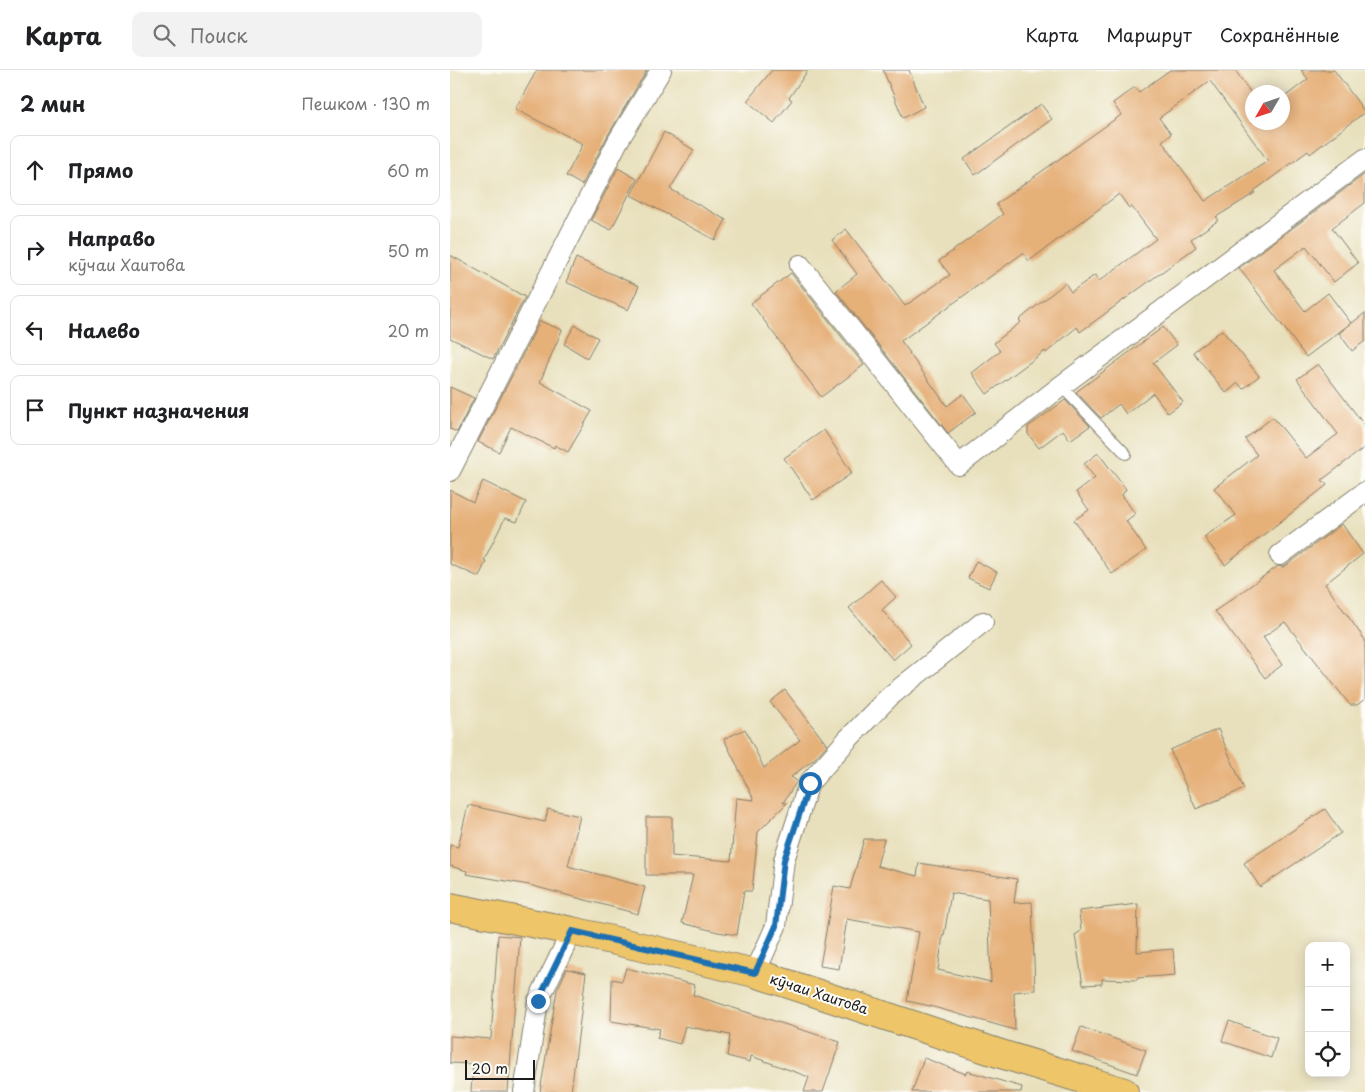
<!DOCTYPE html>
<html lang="ru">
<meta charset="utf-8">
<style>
body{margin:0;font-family:"Playpen Sans",sans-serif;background:#f2f2f2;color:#202124}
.controls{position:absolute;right:15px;bottom:15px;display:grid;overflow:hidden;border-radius:10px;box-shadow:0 2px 12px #0003}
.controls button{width:45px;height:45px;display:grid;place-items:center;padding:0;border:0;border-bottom:1px solid #e0e0e0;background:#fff;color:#202124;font:25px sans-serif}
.compass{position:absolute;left:795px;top:15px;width:45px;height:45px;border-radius:50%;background:#fff;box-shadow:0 2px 12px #0003;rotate:231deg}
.scale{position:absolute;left:15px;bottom:12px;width:70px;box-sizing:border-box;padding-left:5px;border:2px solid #1c1c1c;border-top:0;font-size:14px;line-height:18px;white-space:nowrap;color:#1c1c1c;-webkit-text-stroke:4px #fdfcf7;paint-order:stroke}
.stop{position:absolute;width:15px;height:15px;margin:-11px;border:4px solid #1f6fb2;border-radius:50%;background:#fff}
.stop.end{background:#1f6fb2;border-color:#fff;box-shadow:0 1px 5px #0008}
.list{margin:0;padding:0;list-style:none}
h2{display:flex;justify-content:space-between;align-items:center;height:65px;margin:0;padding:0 20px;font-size:21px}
h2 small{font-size:16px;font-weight:400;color:#757577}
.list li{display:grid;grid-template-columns:32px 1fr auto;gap:15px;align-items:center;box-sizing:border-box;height:70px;margin:0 10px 10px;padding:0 10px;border:1px solid #e0e0e0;border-radius:10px}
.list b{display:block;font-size:19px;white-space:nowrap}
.list p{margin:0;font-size:16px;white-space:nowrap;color:#757577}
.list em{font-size:16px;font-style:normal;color:#757577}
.icon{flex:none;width:28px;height:28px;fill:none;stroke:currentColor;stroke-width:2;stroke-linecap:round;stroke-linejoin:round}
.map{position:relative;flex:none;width:915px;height:1022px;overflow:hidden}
header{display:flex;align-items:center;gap:30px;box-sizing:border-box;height:70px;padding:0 25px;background:#fff;border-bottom:1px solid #e0e0e0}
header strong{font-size:24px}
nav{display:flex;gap:28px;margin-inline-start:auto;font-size:18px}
.search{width:350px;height:45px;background:#f2f2f2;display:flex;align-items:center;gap:12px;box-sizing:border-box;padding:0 18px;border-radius:10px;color:#757577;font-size:19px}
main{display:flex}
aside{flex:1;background:#fff}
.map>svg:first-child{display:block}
.building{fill:#e6b079;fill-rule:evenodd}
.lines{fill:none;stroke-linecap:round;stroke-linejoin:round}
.service-casing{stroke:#827e6c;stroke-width:12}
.minor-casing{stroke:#827e6c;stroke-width:22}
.primary-casing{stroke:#827e6c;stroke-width:30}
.service{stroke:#fff;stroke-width:10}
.minor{stroke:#fff;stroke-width:20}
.primary{stroke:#eec569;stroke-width:28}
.route{stroke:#1f6fb2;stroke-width:6}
.labels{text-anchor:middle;stroke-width:4;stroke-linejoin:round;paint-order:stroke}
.street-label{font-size:14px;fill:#1c1c1c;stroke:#fdfcf7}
</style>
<header>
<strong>Карта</strong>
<div class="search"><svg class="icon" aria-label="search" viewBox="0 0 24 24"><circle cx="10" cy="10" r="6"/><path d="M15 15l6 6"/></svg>Поиск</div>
<nav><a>Карта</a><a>Маршрут</a><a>Сохранённые</a></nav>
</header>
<main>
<aside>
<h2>2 мин<small>Пешком · 130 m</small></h2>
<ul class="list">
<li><svg class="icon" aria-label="ahead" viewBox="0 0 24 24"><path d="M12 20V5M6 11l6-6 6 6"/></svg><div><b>Прямо</b></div><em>60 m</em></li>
<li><svg class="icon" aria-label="right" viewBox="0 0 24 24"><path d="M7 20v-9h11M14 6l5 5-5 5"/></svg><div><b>Направо</b><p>кӯчаи Хаитова</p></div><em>50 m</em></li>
<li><svg class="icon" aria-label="left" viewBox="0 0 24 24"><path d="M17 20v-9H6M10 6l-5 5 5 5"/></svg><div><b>Налево</b></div><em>20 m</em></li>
<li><svg class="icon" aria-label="arrive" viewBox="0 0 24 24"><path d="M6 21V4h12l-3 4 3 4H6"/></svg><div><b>Пункт назначения</b></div></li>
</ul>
</aside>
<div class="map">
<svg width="915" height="1022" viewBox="0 0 915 1022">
<rect width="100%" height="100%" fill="#fdfcf7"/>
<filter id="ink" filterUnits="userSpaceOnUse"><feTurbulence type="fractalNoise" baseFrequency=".02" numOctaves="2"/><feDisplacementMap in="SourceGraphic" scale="10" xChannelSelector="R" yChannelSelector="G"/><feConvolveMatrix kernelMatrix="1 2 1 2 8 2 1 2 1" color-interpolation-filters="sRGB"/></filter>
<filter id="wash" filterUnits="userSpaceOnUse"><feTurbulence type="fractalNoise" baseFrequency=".0096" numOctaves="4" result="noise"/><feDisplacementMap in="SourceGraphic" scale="20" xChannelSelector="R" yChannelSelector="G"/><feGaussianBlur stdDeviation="1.12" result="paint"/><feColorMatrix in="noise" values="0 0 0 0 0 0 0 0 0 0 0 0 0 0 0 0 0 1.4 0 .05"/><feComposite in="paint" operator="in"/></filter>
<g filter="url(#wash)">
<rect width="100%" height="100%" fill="#e8e0bc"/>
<g id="blocks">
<path class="building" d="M87 0H197L158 65 132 115 116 106 133 74 65 39Z
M322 0H358L339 28 342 30 324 53 297 31Z
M433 0H459L474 37 453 48Z
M720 0H785L802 25V52H832V29L858 9 851 0H884L915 42 860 84 858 81 804 121 805 123 766 147 769 150 741 169 746 177 630 262 627 257 596 283 595 281 537 324 522 303 550 281 544 273 571 252 569 250 615 213 621 222 645 205 649 211 706 169 681 136 679 138 669 124 579 191 573 183 451 271 460 283H459L497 336 513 324 526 342 498 363 386 221 407 204 382 170 396 159 455 236 500 205 489 191 553 144 546 134 671 45 663 33 685 17 689 22ZM760 11 818 91 755 131 712 71 721 64 709 48Z
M591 34 602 49 525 105 514 89Z
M214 62 244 80 220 119 276 150 265 170 181 125Z
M168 98 187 109 161 160 141 150Z
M915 104V133L882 158 908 193 884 212 856 176 824 200 855 241 878 223 901 253 856 287 789 198Z
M0 185 75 227 43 289 0 268Z
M126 188 189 216 178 240 116 212Z
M341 203 414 295 371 327 301 233Z
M915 243V271L902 281 889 263Z
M90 251 112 260 90 312 142 341 118 382 105 375 104 378 61 357 49 382 28 372Z
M125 255 148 268 137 288 114 274Z
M713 257 727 275 703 293 733 332 718 343 703 323 676 344 669 334 651 348 626 322Z
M772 260 809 306 793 319 788 313 776 323 743 282Z
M868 294 915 356V377L872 410 877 415 775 495 754 467 786 445 764 418 807 385 795 369 823 347 856 388 888 364 847 309Z
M0 317 24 328 7 362 0 359Z
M615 330 640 356 620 370 613 360 589 378 578 364V357Z
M374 360 402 403 363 430 334 388Z
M648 383 676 419 672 425 685 444 676 451 696 480 662 504 624 450 639 440 626 422 645 408 634 394Z
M33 411 76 432 67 452 55 448 34 490 36 491 29 507 0 494V420L23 432Z
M892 454 913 484 875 514 915 570V629L907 635H900L835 552 813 567 832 595 815 608 765 541 828 496 832 497 837 495Z
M526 491 547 502 539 518 518 508Z
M431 510 446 527 432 540 461 574 443 590 399 538Z
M335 620 377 675 364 689 341 707 347 711 333 733H337L308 762 302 821H294L287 865 268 862 232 853 243 805H196V747H222V786L281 791 286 728 304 730 274 669 295 659 314 698 350 670 320 632Z
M768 659 794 719 746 739 720 680Z
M18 735 95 752 98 739 130 746 118 796 195 817 188 844 79 815 16 804 17 801 0 796V775L8 777Z
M875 739 891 763 810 817 794 793Z
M414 769H434L427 796 467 806 469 793 567 809 564 833 582 832 585 920 564 922 565 960 480 936 457 931 469 862 397 849 389 899 370 896 384 816 400 819ZM501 823 538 829 541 912 488 900 493 865 494 866Z
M688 834 687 882 723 879 725 905 687 908V910L652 909V914L633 915 625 865 631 861 629 841Z
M48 865 70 867 58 1022H21L23 994 0 993V966L41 969Z
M176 898 245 915 243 925 390 972 373 1022H354L359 1007 301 986 300 992 277 986 280 965 235 956 230 974 207 968 210 959 161 951 162 909 172 911Z
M117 899 136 903 121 1022H90L107 920Z
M779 951 827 968 821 988 772 971Z
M631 957 696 980 687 1004 622 981Z
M474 988 516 1004 517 1001 572 1017 571 1022H462Z"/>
</g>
</g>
<g filter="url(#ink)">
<use href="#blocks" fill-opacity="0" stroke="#827e6c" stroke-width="1"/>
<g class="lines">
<defs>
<path id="service" d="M611 316 676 384"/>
<path id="minor" d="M350 195 509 395 611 316 915 89
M0 401 168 71 211 0
M830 485 915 422
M305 903 326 856 334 790 359 713 398 669 439 627 533 552
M74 1022 88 931 122 861"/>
<path id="primary" d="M0 837 122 861 305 903 551 984 674 1022"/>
</defs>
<use href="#service" class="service-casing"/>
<use href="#minor" class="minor-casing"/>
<use href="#primary" class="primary-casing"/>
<use href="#service" class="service"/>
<use href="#minor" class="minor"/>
<use href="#primary" class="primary"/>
</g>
</g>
<g class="lines" filter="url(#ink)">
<path class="route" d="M88 931 122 861 305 903 326 856 334 790 360 713"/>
</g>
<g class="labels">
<g class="street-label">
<text transform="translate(369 924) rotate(18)" y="5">кӯчаи Хаитова</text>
</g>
</g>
</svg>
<div class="controls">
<button>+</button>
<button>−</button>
<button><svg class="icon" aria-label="locate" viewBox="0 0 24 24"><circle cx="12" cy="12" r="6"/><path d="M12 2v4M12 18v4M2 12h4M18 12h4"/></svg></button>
</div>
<svg class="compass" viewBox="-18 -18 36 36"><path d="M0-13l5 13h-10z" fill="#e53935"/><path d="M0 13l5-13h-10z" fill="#757577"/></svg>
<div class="scale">20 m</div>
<div class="stop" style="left:360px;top:713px"></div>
<div class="stop end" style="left:88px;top:931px"></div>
</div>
</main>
